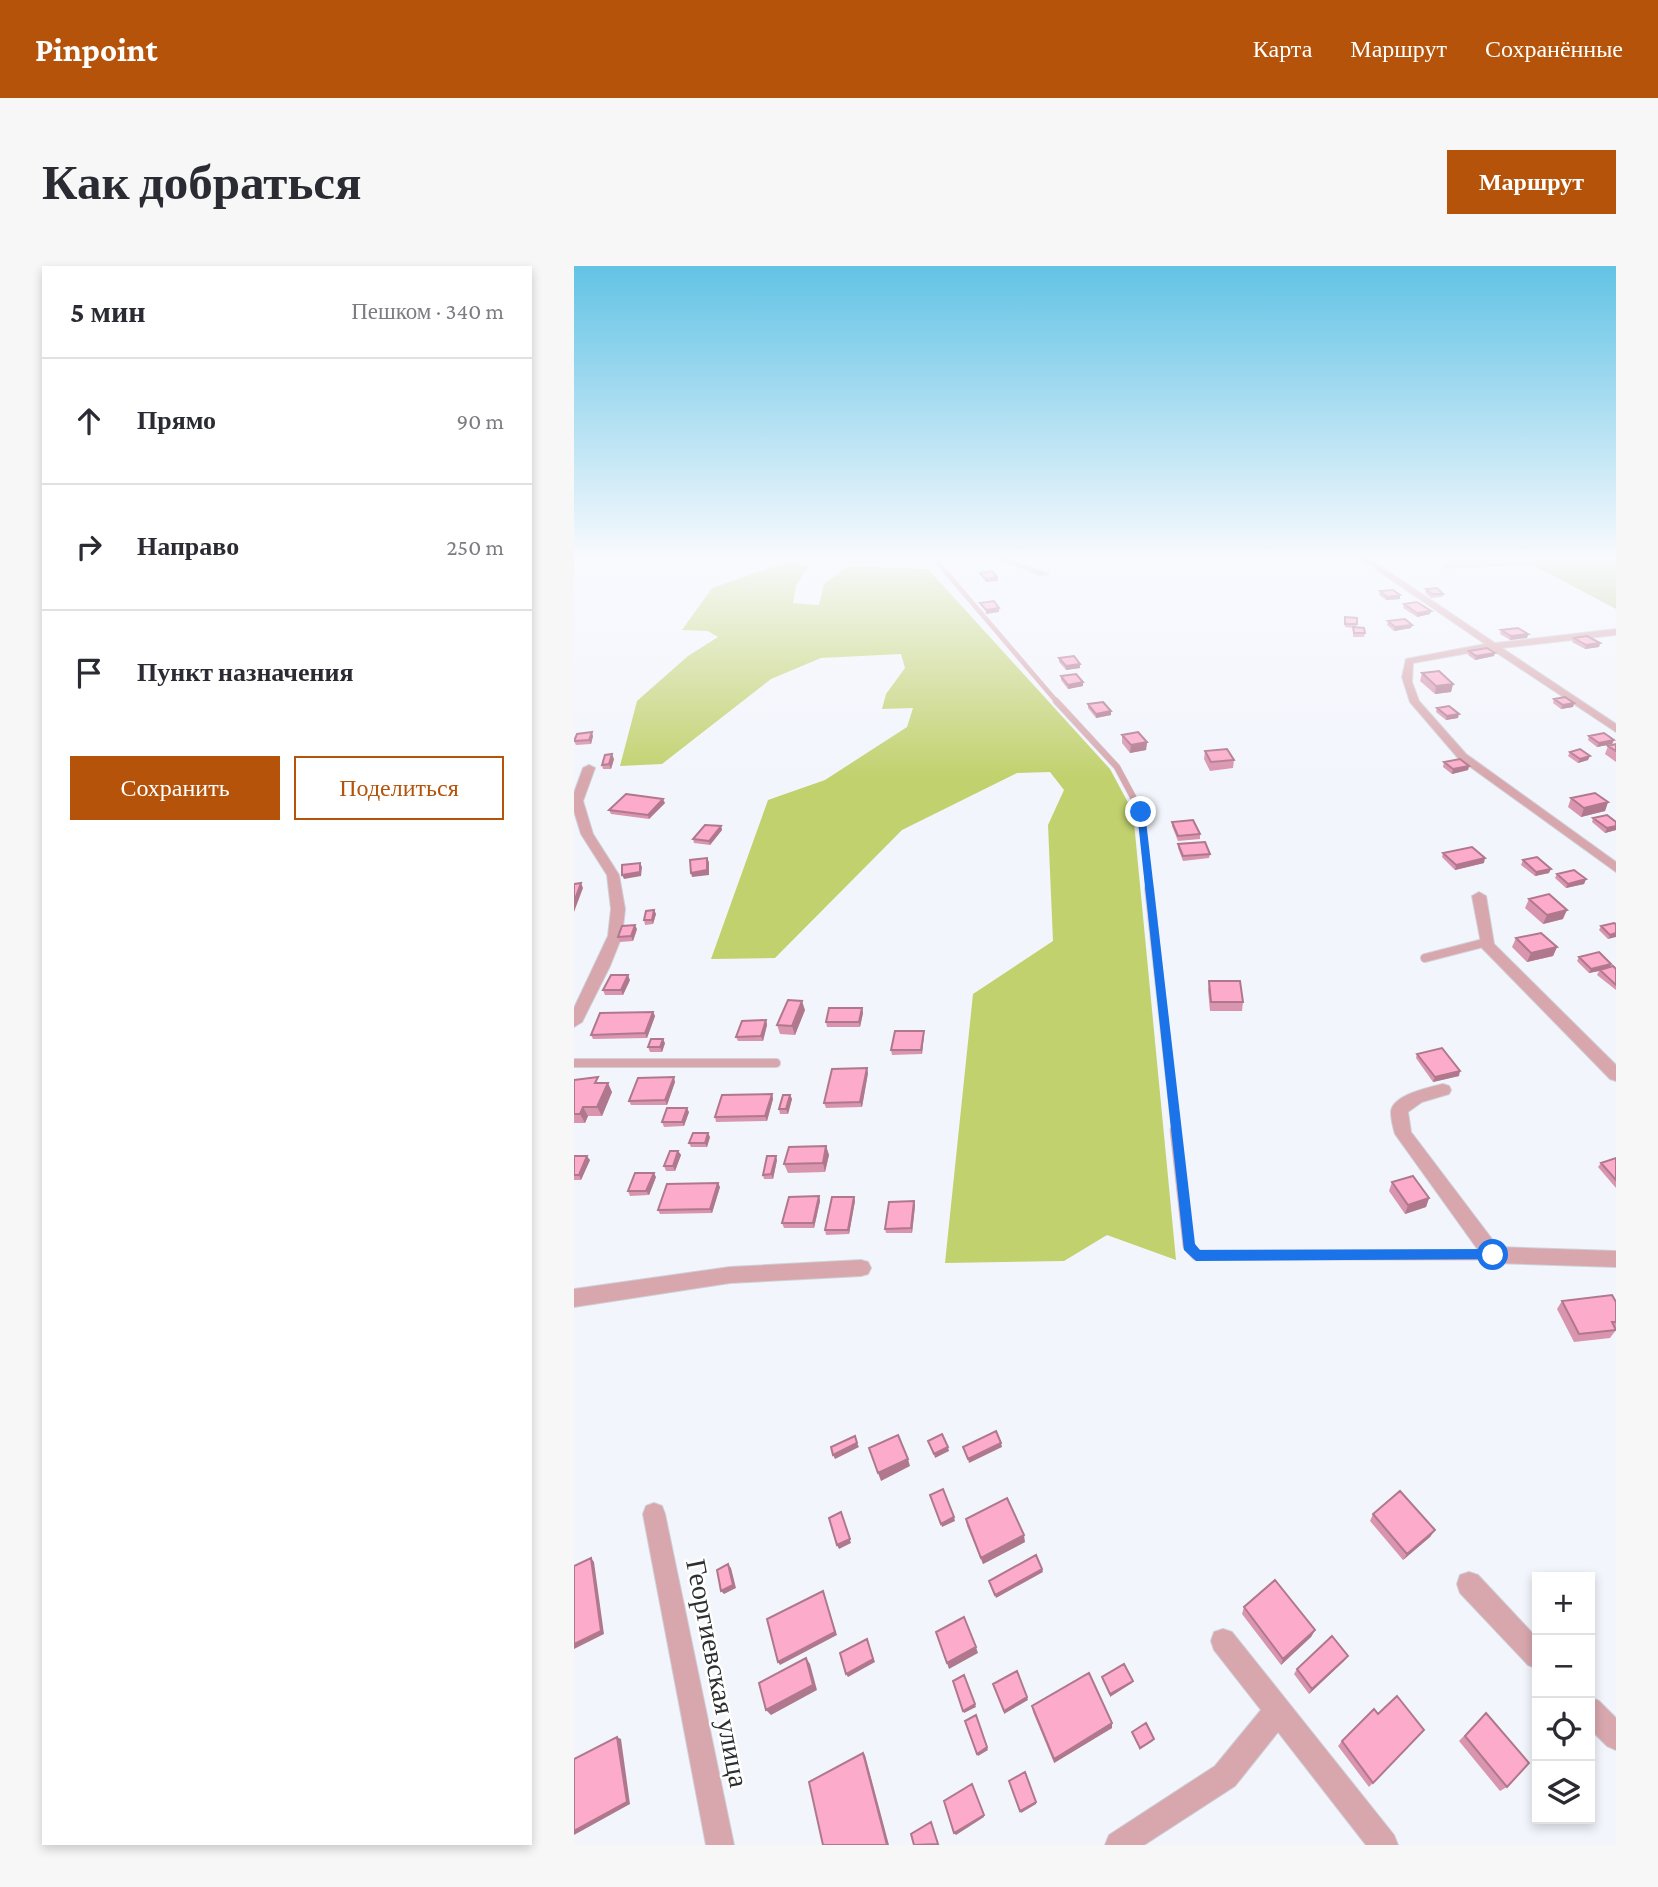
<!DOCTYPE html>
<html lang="ru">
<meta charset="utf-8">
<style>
body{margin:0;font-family:"Crimson Pro",serif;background:#f7f7f7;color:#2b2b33}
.controls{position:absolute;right:21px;bottom:21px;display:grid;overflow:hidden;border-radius:0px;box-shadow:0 4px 10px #0003}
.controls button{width:63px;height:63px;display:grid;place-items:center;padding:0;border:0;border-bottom:2px solid #e1e1e2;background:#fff;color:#2b2b33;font:35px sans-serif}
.stop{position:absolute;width:21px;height:21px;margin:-16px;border:5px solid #1a73e8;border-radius:50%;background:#fff}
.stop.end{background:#1a73e8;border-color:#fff;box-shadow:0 2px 7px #0008}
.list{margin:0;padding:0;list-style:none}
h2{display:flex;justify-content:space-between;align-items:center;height:91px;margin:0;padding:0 28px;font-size:30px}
h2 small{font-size:23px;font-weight:400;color:#7c7c81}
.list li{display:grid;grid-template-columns:46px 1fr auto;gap:21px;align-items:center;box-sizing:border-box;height:126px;padding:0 28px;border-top:2px solid #e1e1e2}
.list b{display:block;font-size:26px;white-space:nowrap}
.list em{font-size:23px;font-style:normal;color:#7c7c81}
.actions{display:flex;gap:14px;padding:21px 28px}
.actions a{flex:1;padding:16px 0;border:2px solid #b45309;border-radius:0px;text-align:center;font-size:24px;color:#b45309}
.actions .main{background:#b45309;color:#fff}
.icon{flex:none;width:38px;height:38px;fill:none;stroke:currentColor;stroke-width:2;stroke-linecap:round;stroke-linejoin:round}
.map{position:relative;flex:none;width:1042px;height:1579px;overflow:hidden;border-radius:0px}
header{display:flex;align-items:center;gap:42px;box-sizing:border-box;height:98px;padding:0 35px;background:#b45309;color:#fff}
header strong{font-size:33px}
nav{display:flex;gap:38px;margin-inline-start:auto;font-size:24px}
.intro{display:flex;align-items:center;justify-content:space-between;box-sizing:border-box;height:168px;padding:0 42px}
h1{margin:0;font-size:49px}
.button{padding:18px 32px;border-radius:0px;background:#b45309;color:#fff;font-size:24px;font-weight:700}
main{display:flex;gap:42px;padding:0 42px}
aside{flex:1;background:#fff;border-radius:0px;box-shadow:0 4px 10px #0003}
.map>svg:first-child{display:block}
.green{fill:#c0cb8e}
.forest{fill:#c1d16d}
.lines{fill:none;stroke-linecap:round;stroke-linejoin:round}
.service-far3-casing{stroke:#cfd1d7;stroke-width:5}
.service-far2-casing{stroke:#cfd1d7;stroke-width:7}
.service-far1-casing{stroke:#cfd1d7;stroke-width:10}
.service-casing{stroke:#cfd1d7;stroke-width:11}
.minor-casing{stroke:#cfd1d7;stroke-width:2}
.service-far3{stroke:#d7a7ad;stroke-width:4.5}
.service-far2{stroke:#d7a7ad;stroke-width:6}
.service-far1{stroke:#d7a7ad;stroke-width:8}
.service{stroke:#d7a7ad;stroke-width:10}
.minor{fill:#d7a7ad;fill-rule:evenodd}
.wall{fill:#d994ae}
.shaded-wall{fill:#b0788d}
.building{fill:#fcacca;stroke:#b0788d;stroke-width:2}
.route{fill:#1a73e8}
.labels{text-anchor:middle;stroke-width:5;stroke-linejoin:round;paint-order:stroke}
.near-street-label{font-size:28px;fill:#2e2f31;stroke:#fff}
</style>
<header>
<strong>Pinpoint</strong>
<nav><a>Карта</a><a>Маршрут</a><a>Сохранённые</a></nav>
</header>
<div class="intro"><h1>Как добраться</h1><a class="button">Маршрут</a></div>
<main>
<aside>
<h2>5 мин<small>Пешком · 340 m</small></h2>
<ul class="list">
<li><svg class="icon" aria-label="ahead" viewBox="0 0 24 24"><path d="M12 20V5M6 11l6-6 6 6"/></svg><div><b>Прямо</b></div><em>90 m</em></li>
<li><svg class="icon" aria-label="right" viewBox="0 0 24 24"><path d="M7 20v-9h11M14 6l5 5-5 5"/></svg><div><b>Направо</b></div><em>250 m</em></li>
<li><svg class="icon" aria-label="arrive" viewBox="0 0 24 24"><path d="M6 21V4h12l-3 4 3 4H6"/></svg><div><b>Пункт назначения</b></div></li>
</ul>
<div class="actions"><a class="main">Сохранить</a><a>Поделиться</a></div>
</aside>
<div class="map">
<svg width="1042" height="1579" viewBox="0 0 1042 1579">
<rect width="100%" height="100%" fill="#f2f5fc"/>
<path class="green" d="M895 291H1042V343L959 299 871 303 868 300Z"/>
<path class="forest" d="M210 297 235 299 222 320 219 337 245 339 250 318 274 300 354 303 536 503 559 546 602 994 533 969 490 995 371 997 399 728 479 675 474 559 490 524 476 506 443 507 328 564 201 692 137 693 194 534 251 514 333 461 339 442 308 443 312 428 331 402 327 388 247 392 197 413 88 498 46 500 63 435 114 390 144 371 134 365 108 364 138 322Z"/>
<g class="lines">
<defs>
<path id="service-far3" d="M359 291 483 436"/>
<path id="service-far2" d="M482 435 543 501 567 546 575 624"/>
<path id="service-far1" d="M575 622 602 865
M851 692 913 676
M0 797H202"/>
<path id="service" d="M601 864 614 980 622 989H916"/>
<path id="minor" d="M419 291H429L475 308 468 310Z
M784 291H793L921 377 1042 363V369L928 382 1042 458V466L917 383 839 397 838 416 845 435 892 488 1042 596V606L884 492 836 436 828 411 832 393 911 378Z
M15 499 21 502 9 535 19 568 45 609 51 643 48 670 36 700 8 756 0 761V742L34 670 37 643 33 609 7 568 0 545V527L9 502Z
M905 626 912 630 920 678 1042 799V815L1036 813 908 682 898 630Z
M869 818 875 820 877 824 875 828 848 836 834 846 837 866 924 981 1042 985V1001L919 997 912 995 821 868C819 861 817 853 817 846 818 829 856 821 869 818Z
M287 994 294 996 297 1002 294 1008 287 1010 156 1017 0 1041V1023L156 1001Z
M80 1237 88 1240 91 1248 160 1579H132L69 1248 72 1240Z
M895 1306 904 1309 963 1372V1403L954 1399 886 1327 883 1318 886 1309Z
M649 1363 658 1366 820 1569 824 1579H792L704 1466 661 1520 570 1579H531L535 1569 641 1500 687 1444 640 1384 637 1375 640 1366Z
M1016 1431 1025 1435 1042 1452V1484L1033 1480 1016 1463Z"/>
</defs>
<use href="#service-far3" class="service-far3-casing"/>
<use href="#service-far2" class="service-far2-casing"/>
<use href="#service-far1" class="service-far1-casing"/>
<use href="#service" class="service-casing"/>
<use href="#minor" class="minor-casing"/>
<use href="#service-far3" class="service-far3"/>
<use href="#service-far2" class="service-far2"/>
<use href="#service-far1" class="service-far1"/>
<use href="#service" class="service"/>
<use href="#minor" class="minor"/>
</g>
<path class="wall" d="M852 323 869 328 868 331 857 332 851 327Z
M806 325 826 329V333L812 334 805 329Z
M830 338 856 348 843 351 829 342Z
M771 351 783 358 782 361 791 367 790 371H779V362L771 361Z
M814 355 838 359 837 362 820 365 813 359Z
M927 364 954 368 953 372 936 374 926 368Z
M1000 372 1026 377 1025 381 1011 383 998 376Z
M895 385 920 390 901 394 894 389Z
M485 392 506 402 492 404 485 396Z
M848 407 879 418 877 426 861 428 846 415Z
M487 410 509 416V420L494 423 487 414Z
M980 433 1000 437 999 441 987 443 979 437Z
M514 438 537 445V449L522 452 514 442Z
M863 442 884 452 872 454 862 446Z
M548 469 573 476 572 484 556 487 548 477Z
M19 470 17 478 2 479 0 475Z
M1015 470 1040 474 1038 478 1023 481 1014 474Z
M1042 478V496L1031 488 1034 480Z
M631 485 660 494 659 502 636 505 630 493Z
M996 486 1014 494 1004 497 994 490Z
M40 493 37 503H29L28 499Z
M870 496 895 500 894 504 878 508 869 501Z
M997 532 1034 536 1031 545 1007 551 994 541Z
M91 537 75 553 37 548 35 544Z
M1019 552 1042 556V564L1031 567 1018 556Z
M598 556 626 568V573L604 575 598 560Z
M147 560 148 564 136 579 120 577 119 573Z
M604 578 636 588 635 592 609 595 604 582Z
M869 587 910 597 881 604 868 591Z
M949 594 975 607 961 610 947 599Z
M983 608 1012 613 1010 618 992 622 981 612Z
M955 633 989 653 969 658 951 642Z
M80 644 82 648 79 658 71 659 70 654Z
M1042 658 1034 673 1025 664 1027 660Z
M63 663 59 675 46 676 44 671Z
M942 672 983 681 979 690 953 696 938 681Z
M1005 691 1037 698 1036 701 1042 703V724L1023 709 1025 705 1015 707 1003 695Z
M56 714 49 729H31L29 724Z
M635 715 669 736 668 745H636L634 724Z
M288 742 289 747 286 761H253L252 756Z
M231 744 221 769 206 768 203 759Z
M79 746 81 750 73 772 19 773 17 769Z
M192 754 193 759 189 775H164L162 771Z
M350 769 348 788 318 789 317 784Z
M91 777 88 786H76L74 781Z
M843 788 885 810 859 816 842 792Z
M294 807 288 841 252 842 250 837Z
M0 814 27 817 38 826 28 850H14L11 857H0Z
M101 816 93 839H57L55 835Z
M198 828 199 833 193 855 142 856 141 851Z
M216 829 218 833 214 848H206L205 843Z
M115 846 110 860 90 861 88 856Z
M136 871 133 881H117L115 877Z
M252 880 255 889 251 906 214 907 210 898Z
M104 885 107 889 101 905H92L90 900Z
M0 890 16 894 7 914H0Z
M1042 892V922L1024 901 1027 897Z
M203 894 199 913H190L189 909Z
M82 911 75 929 56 930 54 925Z
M818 916 855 932 852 941 831 948 815 925Z
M146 921 138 947 86 948 84 944Z
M245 930 246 935 240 962H210L208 957Z
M281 935 275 968 252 969 251 964Z
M340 935 341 940 338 967H312L311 963Z
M988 1035 1042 1036V1064L1036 1072 1000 1076 983 1043Z
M799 1248 861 1264 856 1271 829 1294 796 1255Z
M392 1253 451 1276 409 1298 393 1260Z
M670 1341 741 1364 737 1371 707 1399 668 1348Z
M770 1395 735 1428 720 1408 723 1403Z
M458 1440 538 1462 480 1497 459 1446Z
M912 1447 933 1521 926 1525 885 1475Z
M804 1448 850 1464 795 1521 764 1480 768 1475Z"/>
<path class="shaded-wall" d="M423 311 424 315 411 316V313Z
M826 329V333L812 334 813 331Z
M425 342V346L412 348V344Z
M857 345 856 348 843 351V347Z
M838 359 837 362 820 365 821 361Z
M954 368 953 372 936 374 937 370Z
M1026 377 1025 381 1011 383 1012 379Z
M921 387 920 390 901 394 902 390Z
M506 398V402L492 404V400Z
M509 416V420L494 423V419Z
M879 418 877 426 861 428 862 420Z
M1000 437 999 441 987 443 989 439Z
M537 445V449L522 452V448Z
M885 448 884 452 872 454 873 450Z
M18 466 19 470 17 478 15 474Z
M1040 474 1038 478 1023 481 1025 477Z
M573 476 572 484 556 487 557 479Z
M38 488 40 493 37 503 35 498Z
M1016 490 1014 494 1004 497 1006 493Z
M895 500 894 504 878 508 879 503Z
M89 533 91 537 75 553 74 549Z
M1034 536 1031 545 1007 551 1010 542Z
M147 560 148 564 136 579 135 575Z
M1042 560V564L1031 567 1033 562Z
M133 592 135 596V609L118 611 117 607Z
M911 592 910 597 881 604 882 599Z
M66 597 68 601 67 610 50 613 48 609Z
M977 603 975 607 961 610 962 606Z
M1012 613 1010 618 992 622 994 618Z
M7 617 9 622 0 646V636Z
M80 644 82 648 79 658 78 654Z
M993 644 989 653 969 658 973 649Z
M61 659 63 663 59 675 57 670Z
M1042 667V671L1034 673 1036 669Z
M983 681 979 690 953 696 957 687Z
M1037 698 1035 703 1015 707 1017 703Z
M54 709 56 714 49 729 47 724Z
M228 735 231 744 221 769 218 760Z
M288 742 289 747 286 761 285 756Z
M79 746 81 750 73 772 71 767Z
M192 754 193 759 189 775 187 770Z
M350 765V769L348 788 347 784Z
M89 773 91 777 88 786 86 781Z
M293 802 294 807 288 841 286 836Z
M886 805 885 810 859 816 861 811Z
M100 811 101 816 93 839 91 834Z
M34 817 38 826 28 850 23 841Z
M198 828 199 833 193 855 191 850Z
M216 829 218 833 214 848 212 843Z
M9 841 14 850 11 857 6 848Z
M113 842 115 846 110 860 108 856Z
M134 867 136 871 133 881 131 877Z
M252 880 255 889 251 906 249 897Z
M104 885 107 889 101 905 99 900Z
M13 890 16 894 7 914 5 909Z
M202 890 203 894 199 913 197 908Z
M80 907 82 911 75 929 72 925Z
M144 917 146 921 138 947 136 943Z
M245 930 246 935 240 962 239 957Z
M280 931 281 935 275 968 274 964Z
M855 932 852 941 831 948 834 939Z
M340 935 341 940 338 967 337 962Z
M283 1177 285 1181 261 1193 259 1189Z
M427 1177 428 1181 395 1197 394 1193Z
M374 1181 375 1185 361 1192 360 1188Z
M334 1193 336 1200 307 1215 304 1207Z
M267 1246 277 1277 265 1283 263 1279Z
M380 1251 381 1255 368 1261 367 1258Z
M861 1264 856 1271 829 1294 833 1288Z
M450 1269 451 1276 409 1298 407 1292Z
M17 1292 20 1296 30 1368 0 1383V1378Z
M154 1298 157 1302 162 1322 150 1328 147 1325Z
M468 1303 469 1306 422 1332 421 1329Z
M249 1325 263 1369 206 1399 204 1396Z
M741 1364 737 1371 707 1399 709 1393Z
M293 1373 301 1396 274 1411 272 1408Z
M402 1381 404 1387 375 1403 373 1397Z
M774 1390 770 1395 735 1428 738 1423Z
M232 1392 236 1398 243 1424 197 1449 192 1444Z
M559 1415 558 1417 536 1431V1428Z
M453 1431 454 1434 430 1448V1445Z
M401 1438 402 1441 390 1447 389 1445Z
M538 1457V1462L480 1497V1493Z
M43 1471 47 1473 56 1538 0 1569V1565Z
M580 1473 579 1475 565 1484 566 1482Z
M413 1481 414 1484 404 1490 403 1488Z
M289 1487 291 1489 315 1579H313Z
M398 1518 410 1551 382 1569 380 1567Z
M462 1536V1538L447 1547 446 1545Z"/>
<path class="building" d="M418 305 423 311 411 313 406 307Z
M863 322 869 328H858L852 323Z
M819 324 826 329 813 331 806 325Z
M420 335 425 342 412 344 406 337Z
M843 336 857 345 843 347 830 338Z
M771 351 783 352V358H771Z
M831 353 838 359 821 361 814 355Z
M779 361 790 362 791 367H780Z
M944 362 954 368 937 370 927 364Z
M1013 370 1026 377 1012 379 1000 372Z
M913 382 921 387 902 390 895 385Z
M500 390 506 398 492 400 485 392Z
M865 405 879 418 862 420 848 407Z
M502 408 509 416 494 419 487 410Z
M991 431 1000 437 989 439 980 433Z
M529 436 537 445 522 448 514 438Z
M875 440 885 448 873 450 863 442Z
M18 466 15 474 0 475 3 468Z
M564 466 573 476 557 479 548 469Z
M1030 467 1040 474 1025 477 1015 470Z
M1042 478V485L1034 480Z
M653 483 660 494 637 496 631 485Z
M1006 483 1016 490 1006 493 996 486Z
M38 488 35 498 28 499 31 489Z
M886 493 895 500 879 503 870 496Z
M1021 527 1034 536 1010 542 997 532Z
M52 528 89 533 74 549 35 544Z
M1033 549 1042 556V560L1033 562 1019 552Z
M619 554 626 568 604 570 598 556Z
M131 559 147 560 135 575 119 573Z
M631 576 636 588 609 590 604 578Z
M898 581 911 592 882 599 869 587Z
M963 591 977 603 962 606 949 594Z
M133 592V604L117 607 116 594Z
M66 597V606L48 609V599Z
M1000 604 1012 613 994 618 983 608Z
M7 617 0 636V618Z
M975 628 993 644 973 649 955 633Z
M80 644 78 654H70L72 645Z
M1040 657 1042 658V667L1036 669 1027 660Z
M61 659 57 670 44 671 48 660Z
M967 667 983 681 957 687 942 672Z
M1025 686 1037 698 1017 703 1005 691Z
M1039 700 1042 703V719L1026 704Z
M37 709H54L47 724H29Z
M635 715H666L669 736H637Z
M214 734 228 735 218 760 203 759Z
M255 742H288L285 756H252Z
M79 746 71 767 17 769 26 747Z
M192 754 187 770 162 771 168 755Z
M321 765H350L347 784H317Z
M77 773H89L86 781H74Z
M868 782 886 805 861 811 843 788Z
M293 802 286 836 250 837 258 803Z
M24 811 21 817H34L23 841H9L6 848H0V814Z
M100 811 91 834 55 835 64 812Z
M198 828 191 850 141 851 148 829Z
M209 829H216L212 843H205Z
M93 842H113L108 856H88Z
M119 867H134L131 877H115Z
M252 880 249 897 210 898 215 881Z
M96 885H104L99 900H90Z
M0 890H13L5 909H0Z
M193 890H202L197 908 189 909Z
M1042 892V914L1027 897Z
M61 907H80L72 925H54Z
M839 910 855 932 834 939 818 916Z
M144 917 136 943 84 944 93 918Z
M245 930 239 957H208L215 931Z
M258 931H280L274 964H251Z
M340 935 337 962 311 963 315 936Z
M1038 1029 1042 1036V1056H1038L1042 1064 1005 1068 988 1035Z
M422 1165 427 1177 394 1193 389 1181Z
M368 1168 374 1181 360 1188 354 1175Z
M324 1169 334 1193 304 1207 295 1182Z
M281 1170 283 1177 259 1189 257 1181Z
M369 1223 380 1251 367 1258 356 1229Z
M826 1225 861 1264 833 1288 799 1248Z
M433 1232 450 1269 407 1292 392 1253Z
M267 1246 276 1273 263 1279 255 1252Z
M462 1289 468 1303 421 1329 415 1315Z
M17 1292 27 1365 0 1378V1300Z
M154 1298 159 1319 147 1325 143 1304Z
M701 1314 741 1364 709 1393 670 1341Z
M249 1325 261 1366 204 1396 193 1353Z
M390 1351 402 1381 373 1397 362 1366Z
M758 1370 774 1390 738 1423 723 1403Z
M293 1373 299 1393 272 1408 266 1387Z
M232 1392 239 1419 192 1444 185 1417Z
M550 1398 559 1415 536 1428 528 1411Z
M443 1405 453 1431 430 1445 419 1418Z
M515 1407 538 1457 480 1493 458 1440Z
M390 1409 401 1438 389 1445 379 1415Z
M823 1430 850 1464 799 1517 768 1475 800 1443 804 1448Z
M912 1447 955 1497 933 1521 891 1470Z
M402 1449 413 1481 403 1488 391 1455Z
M572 1457 580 1473 566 1482 558 1466Z
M43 1471 53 1536 0 1565V1493Z
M289 1487 313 1579H249L235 1516Z
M451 1506 462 1536 446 1545 435 1515Z
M398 1518 410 1549 380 1567 370 1535Z
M357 1556 364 1578 340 1579 337 1568Z"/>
<linearGradient id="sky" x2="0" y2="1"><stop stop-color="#62c3e5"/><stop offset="0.57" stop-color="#f9fafe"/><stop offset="1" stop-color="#f9fafe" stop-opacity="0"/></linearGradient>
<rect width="1042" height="512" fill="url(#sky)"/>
<path class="route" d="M567 543 571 546 621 978 626 984 919 983 926 989 924 993 622 995 610 984 563 546Z"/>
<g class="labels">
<g class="near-street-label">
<text transform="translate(144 1407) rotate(79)" y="10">Георгиевская улица</text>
</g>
</g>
</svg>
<div class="controls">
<button>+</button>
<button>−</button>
<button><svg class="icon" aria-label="locate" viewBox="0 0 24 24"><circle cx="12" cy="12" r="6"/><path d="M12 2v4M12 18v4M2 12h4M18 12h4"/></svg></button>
<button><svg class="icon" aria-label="layers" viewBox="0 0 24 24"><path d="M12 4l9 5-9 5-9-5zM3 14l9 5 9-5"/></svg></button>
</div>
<div class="stop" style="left:919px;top:989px"></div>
<div class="stop end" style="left:567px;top:546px"></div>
</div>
</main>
